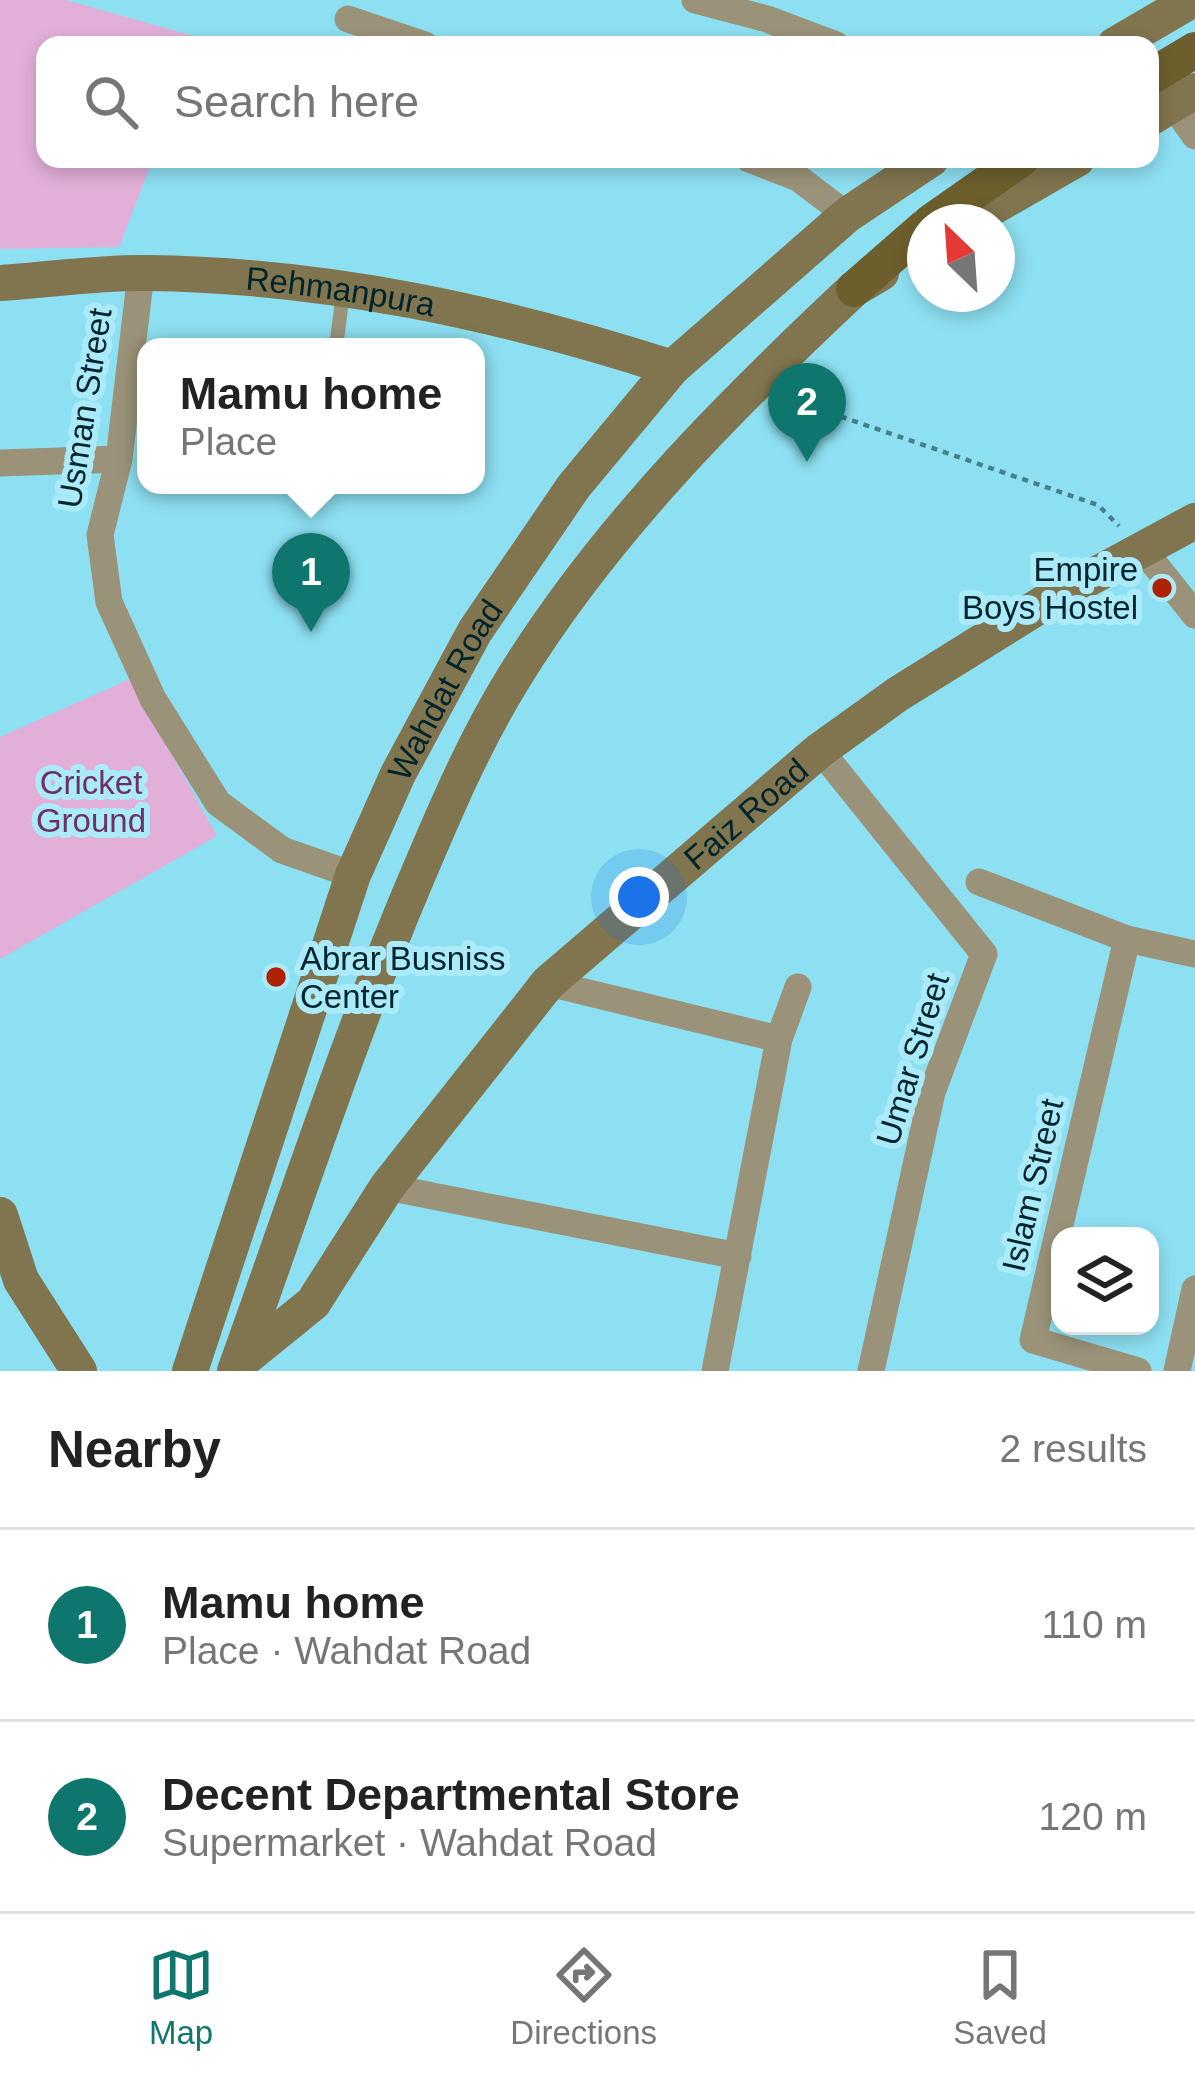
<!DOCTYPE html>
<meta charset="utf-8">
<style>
body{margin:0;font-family:Arial,sans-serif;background:#f6f6f6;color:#222}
.controls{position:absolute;right:36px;bottom:36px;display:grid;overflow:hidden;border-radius:24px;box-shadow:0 6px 18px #0003}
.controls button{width:108px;height:108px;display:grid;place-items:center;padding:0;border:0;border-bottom:3px solid #e0e0e0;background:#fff;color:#222;font:60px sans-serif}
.compass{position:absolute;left:907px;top:204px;width:108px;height:108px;border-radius:50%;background:#fff;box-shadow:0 6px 18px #0003;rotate:335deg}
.you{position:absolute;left:639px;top:897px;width:42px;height:42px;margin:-30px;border:9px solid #fff;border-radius:50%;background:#1a73e8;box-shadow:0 0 0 18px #1a73e833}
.badge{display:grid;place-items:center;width:78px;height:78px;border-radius:50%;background:#0f766e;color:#fff;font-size:39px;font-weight:700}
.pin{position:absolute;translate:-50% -99px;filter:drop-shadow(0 3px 6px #0008)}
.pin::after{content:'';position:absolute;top:63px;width:42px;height:36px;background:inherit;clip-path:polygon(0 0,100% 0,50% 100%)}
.popup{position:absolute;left:137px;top:338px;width:348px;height:156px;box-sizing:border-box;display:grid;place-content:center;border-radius:24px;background:#fff;filter:drop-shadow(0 3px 9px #0005);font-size:39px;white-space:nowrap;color:#767676}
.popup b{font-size:45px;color:#222}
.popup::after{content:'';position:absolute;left:50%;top:100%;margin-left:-24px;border:24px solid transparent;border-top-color:#fff}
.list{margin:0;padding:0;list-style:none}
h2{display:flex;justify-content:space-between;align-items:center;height:156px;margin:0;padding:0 48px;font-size:51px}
h2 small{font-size:39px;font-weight:400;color:#767676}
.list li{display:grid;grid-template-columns:78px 1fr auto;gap:36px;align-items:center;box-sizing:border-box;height:192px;padding:0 48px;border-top:3px solid #e0e0e0}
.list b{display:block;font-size:45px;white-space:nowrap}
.list p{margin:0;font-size:39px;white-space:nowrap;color:#767676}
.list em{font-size:39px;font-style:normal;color:#767676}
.icon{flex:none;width:66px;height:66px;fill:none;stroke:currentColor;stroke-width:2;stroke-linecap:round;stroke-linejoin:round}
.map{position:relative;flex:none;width:1195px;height:1371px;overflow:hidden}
.search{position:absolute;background:#fff;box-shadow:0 6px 18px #0003;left:36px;right:36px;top:36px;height:132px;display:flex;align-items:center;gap:30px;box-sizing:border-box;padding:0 42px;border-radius:24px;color:#767676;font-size:45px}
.sheet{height:540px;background:#fff}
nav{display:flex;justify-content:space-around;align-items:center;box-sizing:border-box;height:168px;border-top:3px solid #e0e0e0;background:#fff;font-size:33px;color:#767676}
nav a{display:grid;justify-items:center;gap:6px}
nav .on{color:#0f766e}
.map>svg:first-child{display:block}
.green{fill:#e2afd8}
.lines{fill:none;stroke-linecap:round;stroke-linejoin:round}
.path{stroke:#45808c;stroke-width:4.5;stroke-dasharray:6 6;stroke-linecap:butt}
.lane{stroke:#9b9379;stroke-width:14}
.street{stroke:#9b9379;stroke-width:27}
.secondary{stroke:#80754e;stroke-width:36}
.primary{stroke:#6d5f2d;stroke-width:36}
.poi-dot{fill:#ae2200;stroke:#aaeaf9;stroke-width:4.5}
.labels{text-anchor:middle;stroke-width:12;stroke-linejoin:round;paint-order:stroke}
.street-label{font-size:33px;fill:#00242b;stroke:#aaeaf9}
.poi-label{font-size:33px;fill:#00242b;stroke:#aaeaf9;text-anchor:end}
.park-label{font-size:33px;fill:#6f3165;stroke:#aaeaf9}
</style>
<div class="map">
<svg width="1195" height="1371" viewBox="0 0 1195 1371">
<rect width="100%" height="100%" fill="#8de0f2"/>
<path class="green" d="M0 0H66L201 38 198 45H45V159H153L119 247 0 249Z
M130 679 217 836 0 959V737Z"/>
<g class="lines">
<path class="path" d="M784 397 1098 505 1119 526"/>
<path class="lane" d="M336 347 343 293"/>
<path class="street" d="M695 0 767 19 836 45
M348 19 425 45
M1173 105 1195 136
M749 159 798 178 847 215
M141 273 119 459 100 535 109 602 153 699 218 803 282 850 353 875
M0 463 119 459
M1141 547 1195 615
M820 750 984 954 932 1092 871 1371
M979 882 1127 939 1195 954
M1127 939 1033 1340 1138 1371
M548 983 779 1039
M387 1187 738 1256
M715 1371 779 1039 798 987
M1177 1371 1195 1289"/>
<g class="secondary">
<path d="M1115 45 1192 0"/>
<path d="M1150 118 1195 91"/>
<path d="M967 222 1077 159"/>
<path id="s1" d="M0 283C49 280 99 272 147 273 327 275 502 313 672 368"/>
<path d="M0 1215 21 1280 79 1371"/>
<path id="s2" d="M239 1363 313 1303 387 1187 548 983 820 750 898 694 1049 600 1195 521"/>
<path id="s3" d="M190 1371 353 875 398 774 475 631 574 486 672 368 847 215 931 159"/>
<path d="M235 1371C294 1208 347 1043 414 884 444 813 473 744 513 679 604 531 728 407 854 289L881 273"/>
</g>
<path class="primary" d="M1150 77 1195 50
M931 222 1021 159
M854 289 925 227"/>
</g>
<g class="poi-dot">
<circle cx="1162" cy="588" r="12"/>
<circle cx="276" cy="977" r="12"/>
</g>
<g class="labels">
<g class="street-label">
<text dy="12" stroke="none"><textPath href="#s1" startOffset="342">Rehmanpura</textPath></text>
<text transform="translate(84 408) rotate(-81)" y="12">Usman Street</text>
<text dy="12" stroke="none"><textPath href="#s3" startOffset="729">Wahdat Road</textPath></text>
<text dy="12" stroke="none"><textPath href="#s2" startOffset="753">Faiz Road</textPath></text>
<text transform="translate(912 1059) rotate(-73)" y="12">Umar Street</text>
<text transform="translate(1032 1185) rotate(-77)" y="12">Islam Street</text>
</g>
<g class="poi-label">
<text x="1138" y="581">Empire<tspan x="1138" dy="38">Boys Hostel</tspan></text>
<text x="300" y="970" text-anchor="start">Abrar Busniss<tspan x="300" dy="38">Center</tspan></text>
</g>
<g class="park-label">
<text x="91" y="794">Cricket<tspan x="91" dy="38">Ground</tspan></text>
</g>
</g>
</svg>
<div class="controls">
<button><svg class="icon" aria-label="layers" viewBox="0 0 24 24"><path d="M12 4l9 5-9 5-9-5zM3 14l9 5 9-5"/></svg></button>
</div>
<svg class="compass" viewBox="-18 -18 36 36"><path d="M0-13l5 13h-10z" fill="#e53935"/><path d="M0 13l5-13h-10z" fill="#767676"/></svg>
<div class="you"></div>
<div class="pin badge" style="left:311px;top:632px">1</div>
<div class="popup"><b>Mamu home</b>Place</div>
<div class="pin badge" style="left:807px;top:462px">2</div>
<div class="search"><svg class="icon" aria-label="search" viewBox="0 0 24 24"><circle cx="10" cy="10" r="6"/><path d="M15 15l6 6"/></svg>Search here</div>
</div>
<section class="sheet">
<h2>Nearby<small>2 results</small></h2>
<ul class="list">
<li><span class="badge">1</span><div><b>Mamu home</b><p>Place · Wahdat Road</p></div><em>110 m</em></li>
<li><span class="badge">2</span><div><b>Decent Departmental Store</b><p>Supermarket · Wahdat Road</p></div><em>120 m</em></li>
</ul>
</section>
<nav>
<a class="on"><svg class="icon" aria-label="map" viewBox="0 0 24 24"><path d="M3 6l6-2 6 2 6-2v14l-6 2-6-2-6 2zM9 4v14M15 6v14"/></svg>Map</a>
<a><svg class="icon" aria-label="directions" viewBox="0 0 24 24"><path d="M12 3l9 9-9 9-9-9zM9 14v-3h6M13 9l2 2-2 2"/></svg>Directions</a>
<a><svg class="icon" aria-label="saved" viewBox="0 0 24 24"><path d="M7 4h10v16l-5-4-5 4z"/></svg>Saved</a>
</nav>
